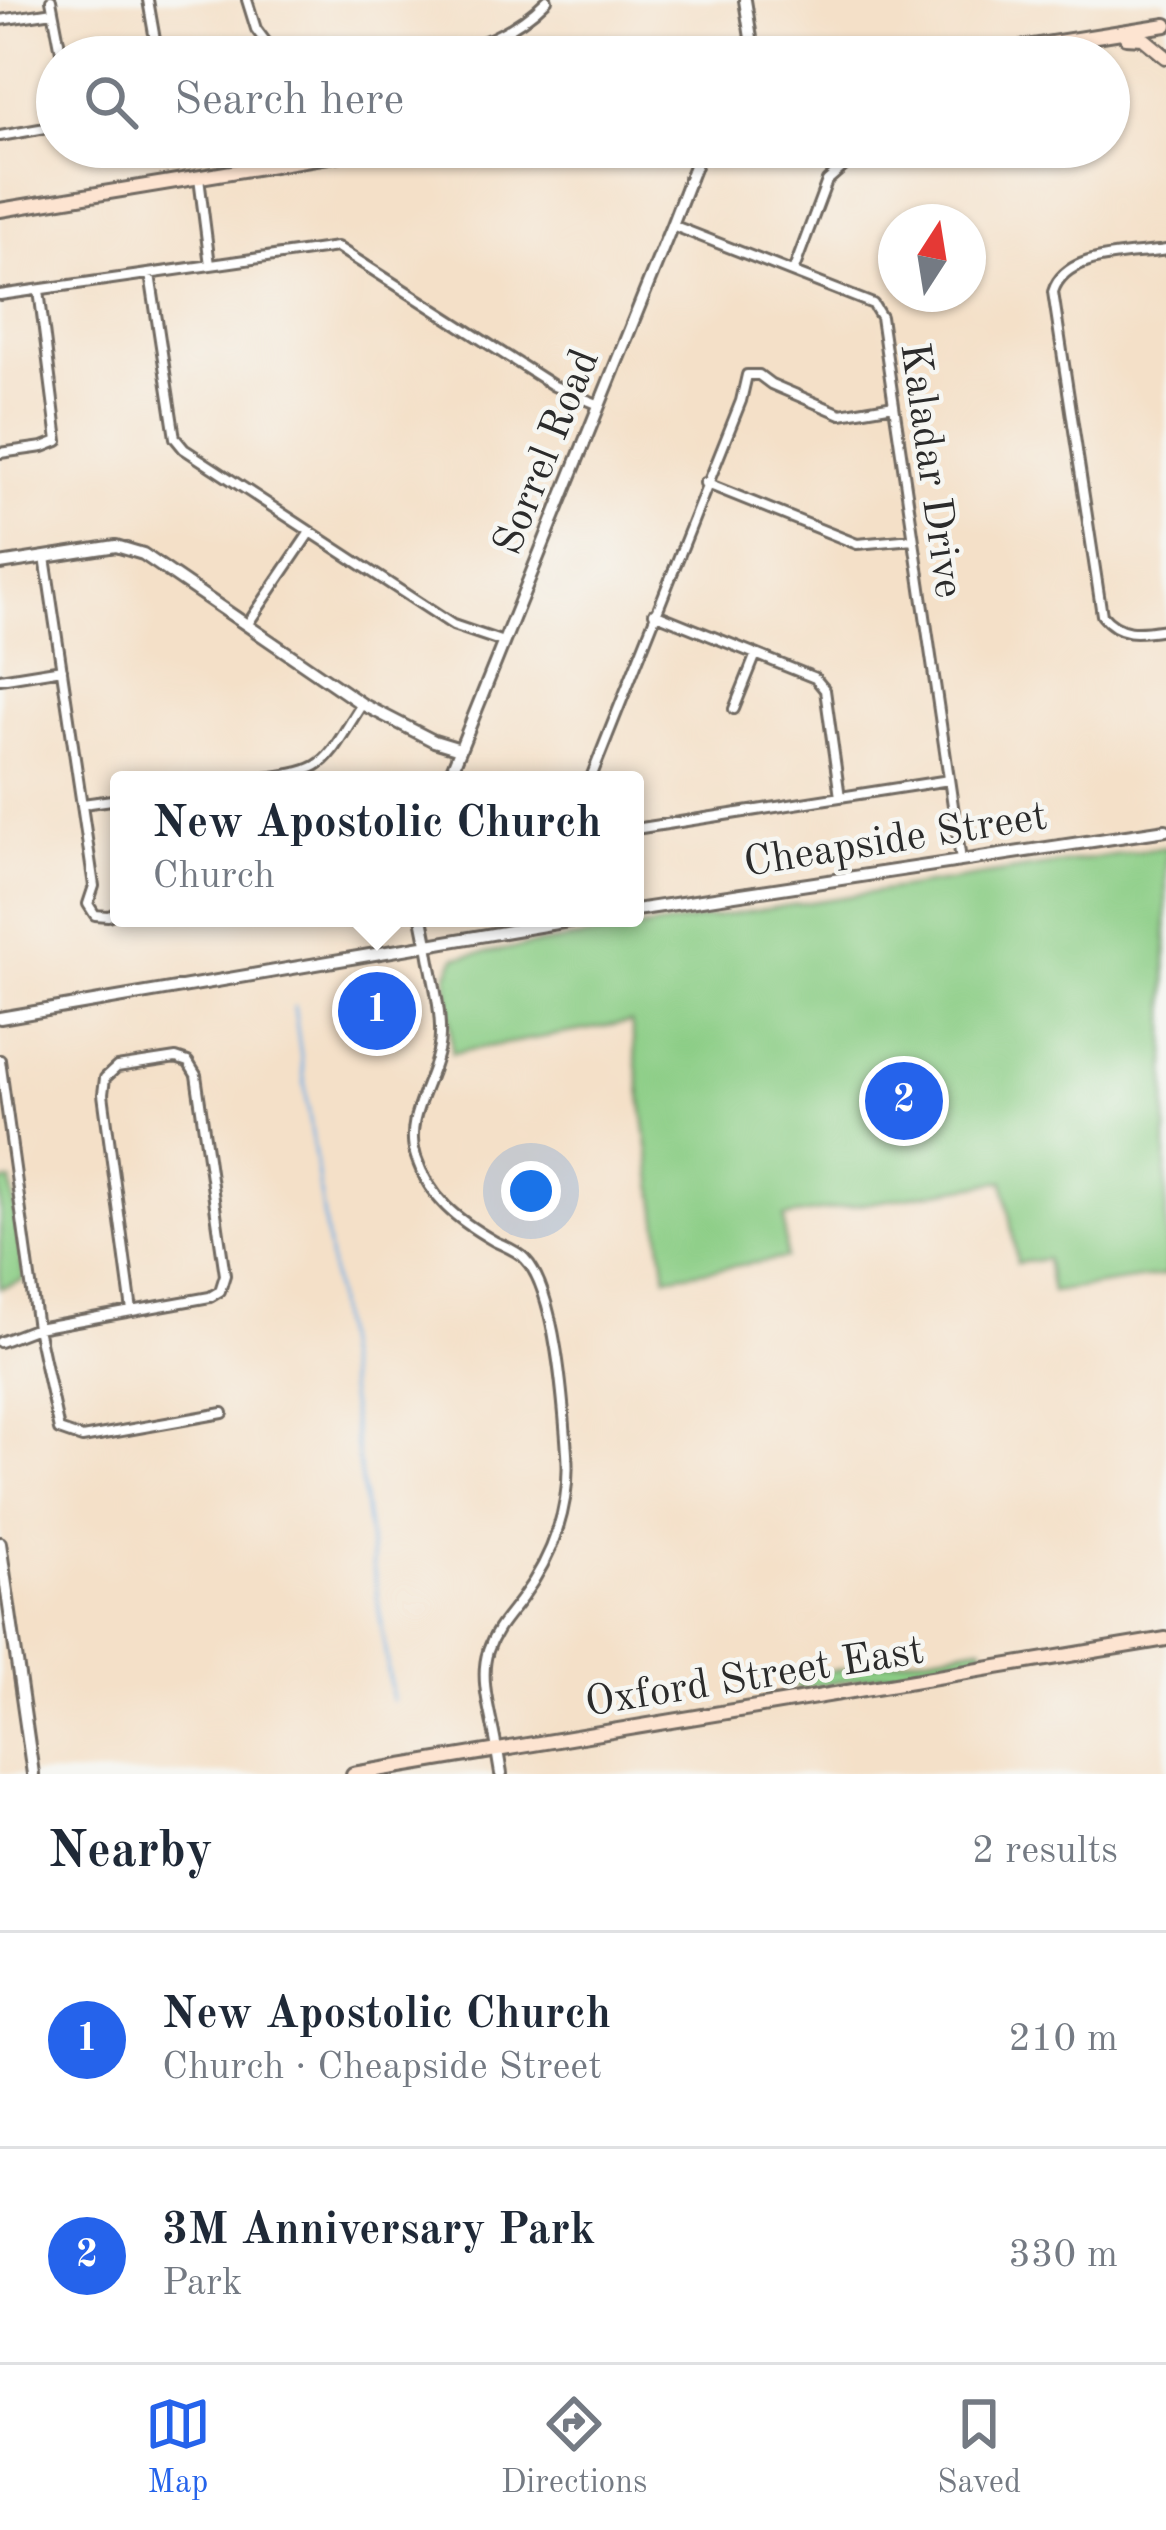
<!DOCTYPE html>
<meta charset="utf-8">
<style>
body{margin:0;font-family:"Old Standard TT",serif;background:#f6f6f7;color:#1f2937}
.compass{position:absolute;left:878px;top:204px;width:108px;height:108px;border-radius:50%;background:#fff;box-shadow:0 3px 9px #0004;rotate:12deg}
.you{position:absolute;left:531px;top:1191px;width:42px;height:42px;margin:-30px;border:9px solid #fff;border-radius:50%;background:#1a73e8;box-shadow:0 0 0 18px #1a73e833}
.badge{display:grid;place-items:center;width:78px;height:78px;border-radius:50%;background:#2563eb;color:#fff;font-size:39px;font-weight:700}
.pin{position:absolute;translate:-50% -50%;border:6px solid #fff;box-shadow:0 3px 12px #0006}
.popup{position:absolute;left:110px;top:771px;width:534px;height:156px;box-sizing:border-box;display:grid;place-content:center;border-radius:12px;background:#fff;filter:drop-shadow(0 3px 9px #0005);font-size:39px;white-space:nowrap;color:#747a83}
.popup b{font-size:45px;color:#1f2937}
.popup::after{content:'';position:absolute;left:50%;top:100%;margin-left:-24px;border:24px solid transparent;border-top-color:#fff}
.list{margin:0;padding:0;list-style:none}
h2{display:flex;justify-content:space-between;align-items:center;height:156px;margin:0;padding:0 48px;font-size:51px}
h2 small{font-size:39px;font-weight:400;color:#747a83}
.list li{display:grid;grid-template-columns:78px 1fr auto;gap:36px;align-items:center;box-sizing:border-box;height:216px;padding:0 48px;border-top:3px solid #e0e1e3}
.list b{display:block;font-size:45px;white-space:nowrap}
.list p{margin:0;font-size:39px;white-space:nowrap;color:#747a83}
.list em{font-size:39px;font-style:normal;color:#747a83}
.icon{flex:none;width:66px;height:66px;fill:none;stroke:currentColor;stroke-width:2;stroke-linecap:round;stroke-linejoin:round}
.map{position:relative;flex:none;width:1166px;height:1774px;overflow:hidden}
.search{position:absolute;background:#fff;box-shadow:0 3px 9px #0004;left:36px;right:36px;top:36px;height:132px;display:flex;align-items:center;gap:30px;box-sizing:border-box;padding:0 42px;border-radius:66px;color:#747a83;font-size:45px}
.sheet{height:588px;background:#fff}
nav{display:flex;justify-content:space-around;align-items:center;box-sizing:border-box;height:168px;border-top:3px solid #e0e1e3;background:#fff;font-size:33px;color:#747a83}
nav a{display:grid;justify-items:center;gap:6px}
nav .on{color:#2563eb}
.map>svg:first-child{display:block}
.green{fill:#8bcd85;stroke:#5b7c58;stroke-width:3}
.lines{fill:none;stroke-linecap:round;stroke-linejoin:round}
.stream{stroke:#70afe3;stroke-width:3}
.minor-casing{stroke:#716a62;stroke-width:14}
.tertiary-casing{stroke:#716a62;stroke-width:16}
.secondary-casing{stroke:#716a62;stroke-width:18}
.minor{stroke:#fff;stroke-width:8}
.tertiary{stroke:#fff;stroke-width:10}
.secondary{stroke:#fde4d1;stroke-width:12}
.labels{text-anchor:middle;stroke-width:9;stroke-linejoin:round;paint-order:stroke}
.street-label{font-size:42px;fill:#2b2b2b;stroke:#f6f6f2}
</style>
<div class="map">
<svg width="1166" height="1774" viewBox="0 0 1166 1774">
<rect width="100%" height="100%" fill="#f6f6f2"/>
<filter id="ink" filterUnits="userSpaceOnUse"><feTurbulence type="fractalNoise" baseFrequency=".00833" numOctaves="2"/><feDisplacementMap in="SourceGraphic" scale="24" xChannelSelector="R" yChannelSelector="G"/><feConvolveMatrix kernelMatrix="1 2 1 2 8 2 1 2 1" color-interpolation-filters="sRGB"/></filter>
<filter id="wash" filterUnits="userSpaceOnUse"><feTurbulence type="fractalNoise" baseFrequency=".004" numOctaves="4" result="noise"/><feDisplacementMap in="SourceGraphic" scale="48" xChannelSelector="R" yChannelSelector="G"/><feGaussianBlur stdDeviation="2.7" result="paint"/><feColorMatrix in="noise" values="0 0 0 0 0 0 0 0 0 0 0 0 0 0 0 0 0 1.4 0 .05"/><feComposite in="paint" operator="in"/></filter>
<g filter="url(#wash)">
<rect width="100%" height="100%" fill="#f4e0c8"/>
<path class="green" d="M1166 847V1275L1052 1292 1046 1259 1017 1263 1004 1181 784 1217 786 1258 666 1277 631 1022 452 1053 447 976 456 957Z
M11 1181 24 1280 0 1288V1182Z
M982 1646 986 1657 797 1689 795 1677Z"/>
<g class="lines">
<path class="stream" d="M294 1007 392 1700"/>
</g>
</g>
<g filter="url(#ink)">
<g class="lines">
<defs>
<path id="minor" d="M51 0 62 57
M148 0 158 57
M247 0 256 29 277 57
M0 20 53 12
M430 57C476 47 513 34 547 0
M0 136 57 126
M199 178 210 265
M672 225 873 304 881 317 961 860
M1166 250C1131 256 1065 251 1053 292L1102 615C1120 637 1140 633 1166 629
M793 272 827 181 844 166
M150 274 175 438 184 449 453 625 503 642
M0 295 337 247 554 386 597 404
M0 453 43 447 58 441 39 290
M705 483 857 544 913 539
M45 557 94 886 88 904 95 915 108 916 119 912
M654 613 815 678 825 690 840 797
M247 625 310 532
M0 679 62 669
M734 709 756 654
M251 780C330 769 320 770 362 704
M590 780 741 401 747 375H759L771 384 841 414 894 405
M83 804 119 799
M635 829 949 780
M427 944C431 973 441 1005 440 1035 439 1078 402 1114 416 1157 430 1199 456 1219 494 1241 504 1246 518 1251 525 1259 556 1290 564 1408 567 1453 571 1506 553 1556 522 1598 509 1616 495 1629 488 1651 478 1681 493 1721 497 1750
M0 1060 37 1328 59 1430 82 1438 223 1413
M0 1342 37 1328 210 1297 220 1291 225 1275 196 1075 188 1062 176 1058 117 1067 105 1078 103 1094 132 1311"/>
<path id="tertiary" d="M745 0 754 57
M0 564 116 546 143 554 362 704 434 741 460 749
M448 780 672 225 698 158 697 147
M635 910 1166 830
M422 918 427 943
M0 1018 586 918
M0 1543 33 1774
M497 1750 501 1774"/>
<path id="secondary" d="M1126 37 1143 38 1166 57
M962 57 1166 25
M0 210 383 147
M353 1774 1166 1639"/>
</defs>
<use href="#minor" class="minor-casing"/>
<use href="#tertiary" class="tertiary-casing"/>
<use href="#secondary" class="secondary-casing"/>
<use href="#minor" class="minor"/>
<use href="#tertiary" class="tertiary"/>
<use href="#secondary" class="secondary"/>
</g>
</g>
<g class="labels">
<g class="street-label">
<text transform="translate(544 451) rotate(-68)" y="15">Sorrel Road</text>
<text transform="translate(934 470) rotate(82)" y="15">Kaladar Drive</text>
<text transform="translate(895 837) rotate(-9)" y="15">Cheapside Street</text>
<text transform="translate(754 1674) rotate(-9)" y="15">Oxford Street East</text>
</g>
</g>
</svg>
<svg class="compass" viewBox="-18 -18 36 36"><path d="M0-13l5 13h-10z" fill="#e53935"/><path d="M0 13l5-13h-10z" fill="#747a83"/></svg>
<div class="you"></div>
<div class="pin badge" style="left:377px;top:1011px">1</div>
<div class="popup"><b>New Apostolic Church</b>Church</div>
<div class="pin badge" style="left:904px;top:1101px">2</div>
<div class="search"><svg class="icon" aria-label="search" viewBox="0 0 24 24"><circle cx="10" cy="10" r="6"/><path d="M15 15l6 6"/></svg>Search here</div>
</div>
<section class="sheet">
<h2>Nearby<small>2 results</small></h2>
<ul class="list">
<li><span class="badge">1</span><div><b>New Apostolic Church</b><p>Church · Cheapside Street</p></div><em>210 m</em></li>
<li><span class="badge">2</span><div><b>3M Anniversary Park</b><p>Park</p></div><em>330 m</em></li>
</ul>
</section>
<nav>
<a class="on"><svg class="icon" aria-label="map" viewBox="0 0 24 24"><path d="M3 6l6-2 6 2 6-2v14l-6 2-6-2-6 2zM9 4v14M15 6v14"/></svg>Map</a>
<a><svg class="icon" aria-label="directions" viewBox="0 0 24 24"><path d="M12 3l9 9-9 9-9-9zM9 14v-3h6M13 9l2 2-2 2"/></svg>Directions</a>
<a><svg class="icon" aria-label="saved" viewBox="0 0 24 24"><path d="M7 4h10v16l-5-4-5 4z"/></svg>Saved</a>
</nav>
